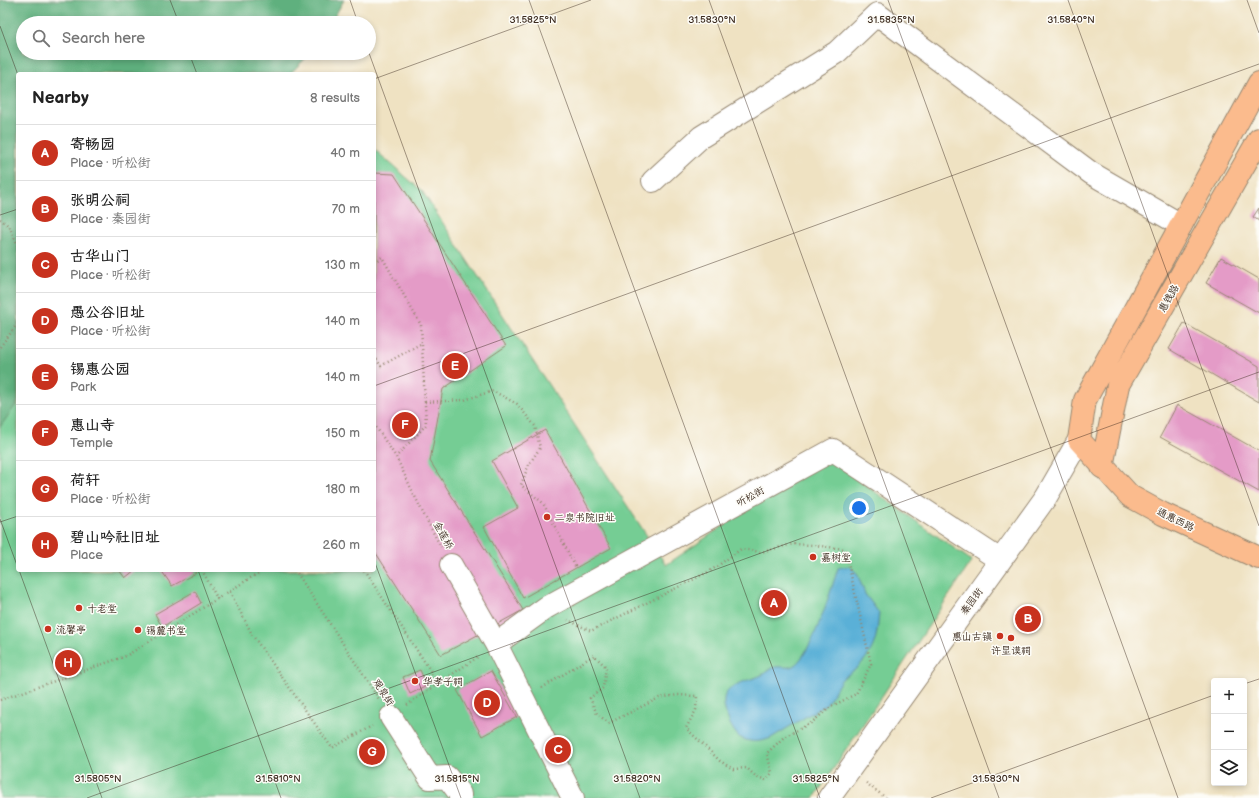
<!DOCTYPE html>
<meta charset="utf-8">
<style>
body{margin:0;font-family:"Balsamiq Sans","LXGW WenKai TC",sans-serif;background:#f2f2f2;color:#222}
.controls{position:absolute;right:12px;bottom:12px;display:grid;overflow:hidden;border-radius:4px;box-shadow:0 2px 6px #0003}
.controls button{width:36px;height:36px;display:grid;place-items:center;padding:0;border:0;border-bottom:1px solid #e0e0e0;background:#fff;color:#222;font:20px sans-serif}
.you{position:absolute;left:859px;top:508px;width:14px;height:14px;margin:-10px;border:3px solid #fff;border-radius:50%;background:#1a73e8;box-shadow:0 0 0 6px #1a73e833}
.badge{display:grid;place-items:center;width:26px;height:26px;border-radius:50%;background:#c8321e;color:#fff;font-size:13px;font-weight:700}
.pin{position:absolute;translate:-50% -50%;border:2px solid #fff;box-shadow:0 1px 4px #0006}
.list{margin:0;padding:0;list-style:none}
h2{display:flex;justify-content:space-between;align-items:center;height:52px;margin:0;padding:0 16px;font-size:17px}
h2 small{font-size:13px;font-weight:400;color:#767676}
.list li{display:grid;grid-template-columns:26px 1fr auto;gap:12px;align-items:center;box-sizing:border-box;height:56px;padding:0 16px;border-top:1px solid #e0e0e0}
.list b{display:block;font-size:15px;white-space:nowrap}
.list p{margin:0;font-size:13px;white-space:nowrap;color:#767676}
.list em{font-size:13px;font-style:normal;color:#767676}
.icon{flex:none;width:22px;height:22px;fill:none;stroke:currentColor;stroke-width:2;stroke-linecap:round;stroke-linejoin:round}
.map{position:relative;flex:none;width:1259px;height:798px;overflow:hidden}
.search{position:absolute;background:#fff;box-shadow:0 2px 6px #0003;left:16px;top:16px;width:360px;height:44px;display:flex;align-items:center;gap:10px;box-sizing:border-box;padding:0 14px;border-radius:22px;color:#767676;font-size:15px}
.panel{position:absolute;background:#fff;box-shadow:0 2px 6px #0003;left:16px;top:72px;width:360px;height:500px;border-radius:4px}
.map>svg:first-child{display:block}
.green{fill:#74cd94;stroke:#587c59}
.forest{fill:#5fb07e;stroke:#4d6d4e}
.water{fill:#5ab0d7;stroke:#4a6d7a}
.building{fill:#e49bc7}
.lines{fill:none;stroke-linecap:round;stroke-linejoin:round}
.minor-casing{stroke:#958670;stroke-width:24}
.major-casing{stroke:#958670;stroke-width:24}
.path{stroke:#958670;stroke-width:2.5;stroke-dasharray:1 3;stroke-linecap:butt}
.minor{stroke:#fff;stroke-width:22}
.major{stroke:#fbbb8d;stroke-width:22}
.ticks{fill:none;stroke:#3b2a1e;stroke-width:1;stroke-opacity:0.45}
.poi-dot{fill:#c8321e;stroke:#fdfcf7;stroke-width:1.5}
.labels{text-anchor:middle;stroke-width:3;stroke-linejoin:round;paint-order:stroke}
.street-label{font-size:10px;fill:#3b2a1e;stroke:#fdfcf7}
.poi-label{font-size:10px;fill:#3b2a1e;stroke:#fdfcf7;text-anchor:start}
.ticks-label{font-size:10px;text-anchor:middle;fill:#3b2a1e;stroke:#fdfcf7;stroke-width:3;stroke-linejoin:round;paint-order:stroke}
</style>
<div class="map">
<svg width="1259" height="798" viewBox="0 0 1259 798">
<rect width="100%" height="100%" fill="#fdfcf7"/>
<filter id="ink" filterUnits="userSpaceOnUse"><feTurbulence type="fractalNoise" baseFrequency=".025" numOctaves="2"/><feDisplacementMap in="SourceGraphic" scale="8" xChannelSelector="R" yChannelSelector="G"/><feConvolveMatrix kernelMatrix="1 2 1 2 8 2 1 2 1" color-interpolation-filters="sRGB"/></filter>
<filter id="wash" filterUnits="userSpaceOnUse"><feTurbulence type="fractalNoise" baseFrequency=".012" numOctaves="4" result="noise"/><feDisplacementMap in="SourceGraphic" scale="16" xChannelSelector="R" yChannelSelector="G"/><feGaussianBlur stdDeviation="0.9" result="paint"/><feColorMatrix in="noise" values="0 0 0 0 0 0 0 0 0 0 0 0 0 0 0 0 0 1.4 0 .05"/><feComposite in="paint" operator="in"/></filter>
<g filter="url(#wash)">
<rect width="100%" height="100%" fill="#efe2c2"/>
<path class="green" d="M0 0 23 23V53L18 74V570H374V149L422 191 666 565 825 456 972 561 814 798H0Z"/>
<path class="forest" d="M0 0H344L331 23H23V53H311L290 74H18V402L0 427Z"/>
<path class="water" d="M849 566 857 573 865 594 879 613C877 635 876 649 859 666 855 671 847 674 842 679 836 687 833 697 825 705L771 738C761 742 751 743 741 738 732 733 720 705 725 695 731 683 751 680 762 675 766 673 768 669 772 668 778 665 787 669 793 666 811 657 832 587 838 568Z"/>
<g id="blocks">
<path class="building" d="M374 173 394 174 506 346 443 389 430 461 523 610 441 655 374 550Z
M1259 208V221L1253 217Z
M1221 257 1259 279V313L1206 283Z
M1184 323 1259 366V402L1169 349Z
M1177 405 1259 451V492L1160 437Z
M545 430 611 548 523 598 484 527 518 508 492 461Z
M119 570H135L125 578Z
M161 570H194L196 573 172 586Z
M195 591 201 603 162 627 155 614Z
M420 670 427 686 410 694 403 677Z
M491 671 517 717 482 736 457 690Z"/>
</g>
</g>
<g filter="url(#ink)">
<use href="#blocks" fill-opacity="0" stroke="#958670" stroke-width="1"/>
<g class="lines">
<defs>
<path id="minor" d="M653 181 701 137 837 52 877 14 1091 173 1181 225
M451 565 496 644 573 798
M496 644 547 607 833 450 1000 560
M391 717 430 778 447 777 460 794V798
M829 798 1046 497 1079 440"/>
<path id="major" d="M1259 83 1085 400 1079 440 1130 496 1163 514 1259 558
M1102 467 1118 385 1259 139"/>
</defs>
<use href="#minor" class="minor-casing"/>
<use href="#major" class="major-casing"/>
<path class="path" d="M0 219 9 226 18 246
M374 262 382 257 421 325 426 425 396 457 423 513 441 547
M0 347 18 323
M374 356 381 366 422 343
M425 402 464 400 493 391 517 404 535 426 540 448 529 464 521 485 543 503 576 568
M374 424 396 457
M202 570 218 600
M295 570 379 699
M364 570 430 670 437 684
M230 592 253 636 332 748 372 726
M542 688 594 655 606 667 603 688 590 698 597 714 609 723 659 698 678 695 697 696 696 710 686 728 720 761 733 769 747 768 755 776 766 780 772 773 767 753 784 737 811 723 832 706 856 694 871 664 845 549 813 545 793 544 761 552 741 549 712 570 591 631 568 620
M0 700 126 656 263 570
M407 705 479 656
M866 783 886 798"/>
<use href="#minor" class="minor"/>
<use href="#major" class="major"/>
</g>
</g>
<path class="ticks" d="M170 0 179 23M350 0 358 23M529 0 820 798M709 0 999 798M888 0 1178 798M1068 0 1259 526M1247 0 1259 33M0 26 18 75M189 53 197 74M369 53 640 798M374 79 591 0M0 215 18 209M374 386 1259 64M0 519 18 568M0 522 18 516M374 560 461 798M19 570 102 798M198 570 281 798M1244 684 1259 679M87 798 1259 372M931 798 1214 695"/>
<g class="poi-dot">
<circle cx="547" cy="517" r="4"/>
<circle cx="813" cy="557" r="4"/>
<circle cx="79" cy="608" r="4"/>
<circle cx="48" cy="629" r="4"/>
<circle cx="138" cy="630" r="4"/>
<circle cx="1000" cy="636" r="4"/>
<circle cx="1011" cy="638" r="4"/>
<circle cx="415" cy="681" r="4"/>
</g>
<g class="labels">
<g class="street-label">
<text transform="translate(1168 298) rotate(-60)" y="4">惠钱路</text>
<text transform="translate(750 496) rotate(-29)" y="4">听松街</text>
<text transform="translate(1176 519) rotate(26)" y="4">通惠西路</text>
<text transform="translate(444 535) rotate(61)" y="4">金莲桥</text>
<text transform="translate(971 601) rotate(-54)" y="4">秦园街</text>
<text transform="translate(384 692) rotate(57)" y="4">观泉街</text>
</g>
<g class="poi-label">
<text x="555" y="521">二泉书院旧址</text>
<text x="821" y="561">嘉树堂</text>
<text x="87" y="612">十老堂</text>
<text x="56" y="633">流馨亭</text>
<text x="146" y="634">锡麓书堂</text>
<text x="992" y="640" text-anchor="end">惠山古镇</text>
<text x="1011" y="654" text-anchor="middle">许显谟祠</text>
<text x="423" y="685">华孝子祠</text>
</g>
</g>
<g class="ticks-label">
<text x="533" y="23">31.5825°N</text>
<text x="712" y="23">31.5830°N</text>
<text x="891" y="23">31.5835°N</text>
<text x="1071" y="23">31.5840°N</text>
<text x="98" y="782">31.5805°N</text>
<text x="278" y="782">31.5810°N</text>
<text x="457" y="782">31.5815°N</text>
<text x="637" y="782">31.5820°N</text>
<text x="816" y="782">31.5825°N</text>
<text x="996" y="782">31.5830°N</text>
</g>
</svg>
<div class="controls">
<button>+</button>
<button>−</button>
<button><svg class="icon" aria-label="layers" viewBox="0 0 24 24"><path d="M12 4l9 5-9 5-9-5zM3 14l9 5 9-5"/></svg></button>
</div>
<div class="you"></div>
<div class="pin badge" style="left:774px;top:603px">A</div>
<div class="pin badge" style="left:1028px;top:619px">B</div>
<div class="pin badge" style="left:558px;top:750px">C</div>
<div class="pin badge" style="left:487px;top:703px">D</div>
<div class="pin badge" style="left:455px;top:366px">E</div>
<div class="pin badge" style="left:405px;top:425px">F</div>
<div class="pin badge" style="left:372px;top:752px">G</div>
<div class="pin badge" style="left:68px;top:663px">H</div>
<div class="search"><svg class="icon" aria-label="search" viewBox="0 0 24 24"><circle cx="10" cy="10" r="6"/><path d="M15 15l6 6"/></svg>Search here</div>
<section class="panel">
<h2>Nearby<small>8 results</small></h2>
<ul class="list">
<li><span class="badge">A</span><div><b>寄畅园</b><p>Place · 听松街</p></div><em>40 m</em></li>
<li><span class="badge">B</span><div><b>张明公祠</b><p>Place · 秦园街</p></div><em>70 m</em></li>
<li><span class="badge">C</span><div><b>古华山门</b><p>Place · 听松街</p></div><em>130 m</em></li>
<li><span class="badge">D</span><div><b>愚公谷旧址</b><p>Place · 听松街</p></div><em>140 m</em></li>
<li><span class="badge">E</span><div><b>锡惠公园</b><p>Park</p></div><em>140 m</em></li>
<li><span class="badge">F</span><div><b>惠山寺</b><p>Temple</p></div><em>150 m</em></li>
<li><span class="badge">G</span><div><b>荷轩</b><p>Place · 听松街</p></div><em>180 m</em></li>
<li><span class="badge">H</span><div><b>碧山吟社旧址</b><p>Place</p></div><em>260 m</em></li>
</ul>
</section>
</div>
